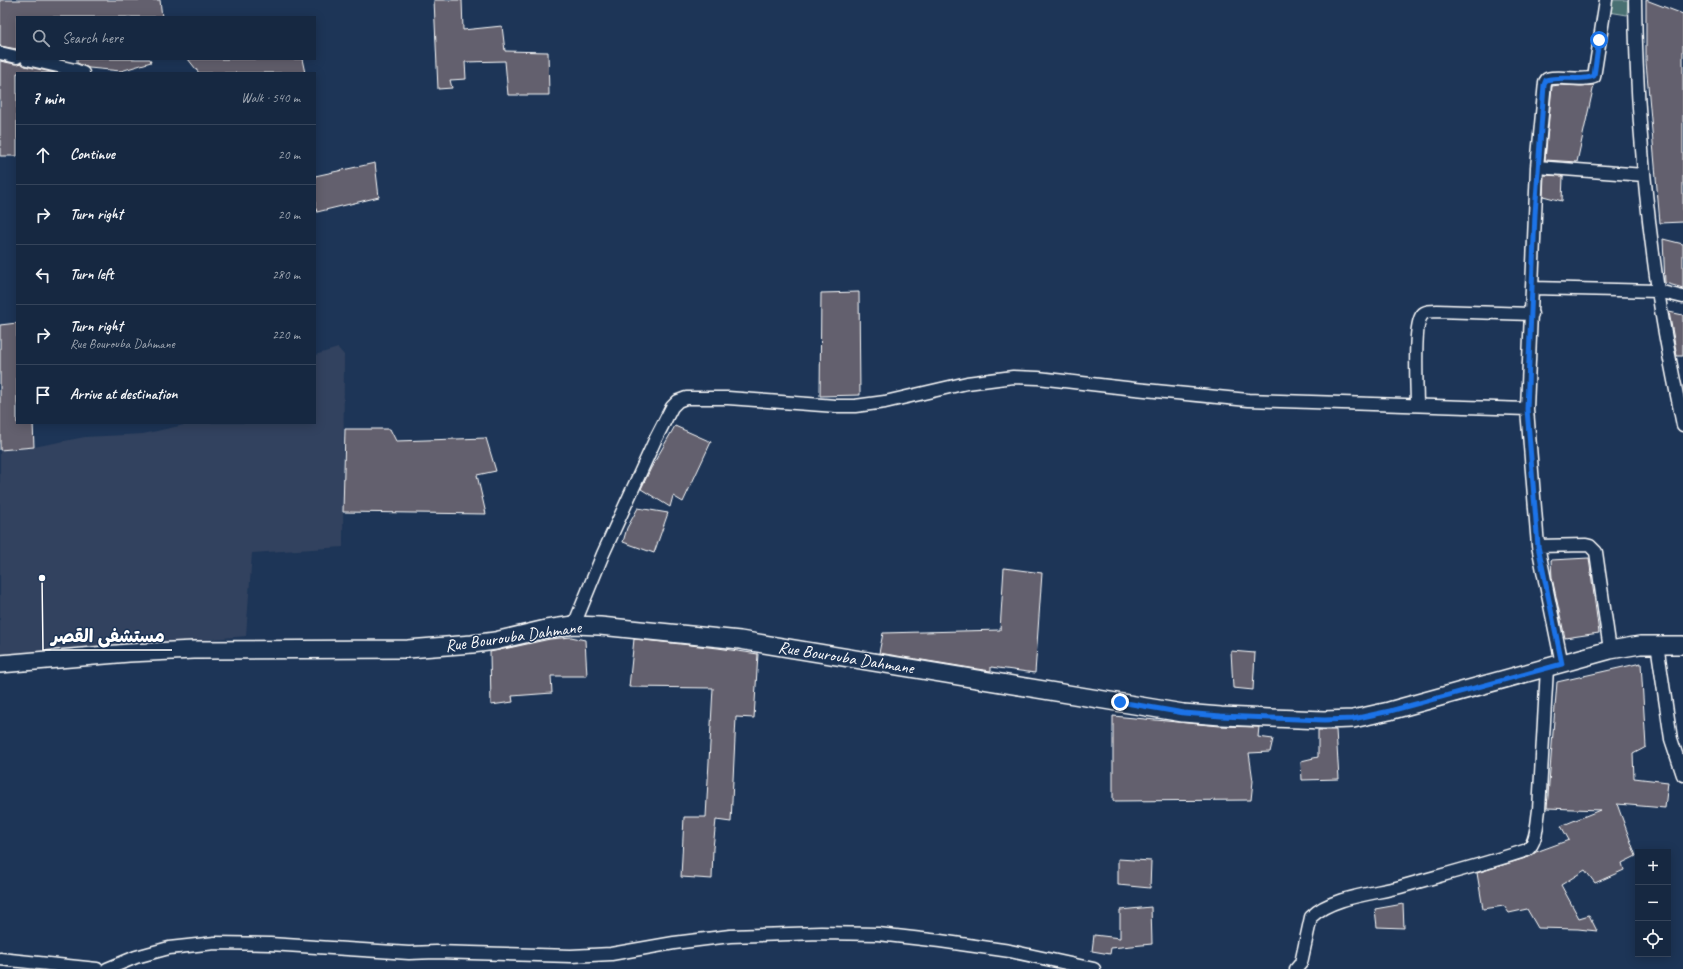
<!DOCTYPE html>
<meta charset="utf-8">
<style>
body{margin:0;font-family:Caveat,"Playpen Sans Arabic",sans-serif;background:#1f3048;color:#f1f3f6}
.controls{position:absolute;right:12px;bottom:12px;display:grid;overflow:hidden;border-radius:0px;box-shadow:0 2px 10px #0003}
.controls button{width:36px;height:36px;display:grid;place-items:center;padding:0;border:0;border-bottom:1px solid #35445a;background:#162841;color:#f1f3f6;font:20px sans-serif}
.stop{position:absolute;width:12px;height:12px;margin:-9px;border:3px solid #1a73e8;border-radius:50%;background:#fff}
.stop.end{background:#1a73e8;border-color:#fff;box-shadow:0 1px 4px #0008}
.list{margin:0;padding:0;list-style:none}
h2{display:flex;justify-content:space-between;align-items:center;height:52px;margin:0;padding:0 16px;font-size:17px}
h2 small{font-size:13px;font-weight:400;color:#9ea6b1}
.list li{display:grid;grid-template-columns:26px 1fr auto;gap:12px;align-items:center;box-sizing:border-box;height:60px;padding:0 16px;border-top:1px solid #35445a}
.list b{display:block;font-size:15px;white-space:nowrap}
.list p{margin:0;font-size:13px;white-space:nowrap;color:#9ea6b1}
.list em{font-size:13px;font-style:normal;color:#9ea6b1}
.icon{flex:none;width:22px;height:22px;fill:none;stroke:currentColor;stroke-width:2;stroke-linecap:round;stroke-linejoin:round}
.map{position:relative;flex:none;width:1683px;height:969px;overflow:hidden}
.search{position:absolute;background:#162841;box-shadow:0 2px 10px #0003;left:16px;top:16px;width:300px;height:44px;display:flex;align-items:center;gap:10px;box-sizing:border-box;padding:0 14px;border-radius:0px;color:#9ea6b1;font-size:15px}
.panel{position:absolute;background:#162841;box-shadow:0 2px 10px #0003;left:16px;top:72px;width:300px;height:352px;border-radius:0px}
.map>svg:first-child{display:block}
.built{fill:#32425e}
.green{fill:#496f72;stroke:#a4b7b8}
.building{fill:#63616e;stroke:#fff}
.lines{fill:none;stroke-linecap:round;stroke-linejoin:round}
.street-casing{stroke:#fff;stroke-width:15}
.secondary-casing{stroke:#fff;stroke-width:20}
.street{stroke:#1d3557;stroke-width:12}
.secondary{stroke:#1d3557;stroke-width:17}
.route{stroke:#1a73e8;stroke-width:5}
.labels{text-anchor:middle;stroke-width:3;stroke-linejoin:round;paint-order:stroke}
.street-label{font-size:17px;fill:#fff;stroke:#1d3557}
.leader{fill:none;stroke:#fff;stroke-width:1.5}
.callout-dot{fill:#fff;stroke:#1d3557;stroke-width:1.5}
.callout-label{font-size:18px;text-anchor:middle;font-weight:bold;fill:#fff;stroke:#1d3557;stroke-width:3;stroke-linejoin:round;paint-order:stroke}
</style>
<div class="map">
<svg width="1683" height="969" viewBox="0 0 1683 969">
<rect width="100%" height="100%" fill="#1d3557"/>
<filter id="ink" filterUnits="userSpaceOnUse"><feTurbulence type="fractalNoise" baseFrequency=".025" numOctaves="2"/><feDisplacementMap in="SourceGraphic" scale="8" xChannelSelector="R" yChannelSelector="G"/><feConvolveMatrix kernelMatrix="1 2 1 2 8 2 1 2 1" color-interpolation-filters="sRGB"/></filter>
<g filter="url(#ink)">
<path class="built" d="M338 348 344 355 343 547 252 553 246 636 90 650 0 654V450L34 447 85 437 143 434 193 423H315V355Z"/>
<path class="green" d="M1610 0H1628L1627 15 1609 12Z"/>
<path class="building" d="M0 0H160L162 17H17V49L0 46Z
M434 0H462L463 30 502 26 505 51 548 52 549 95H508L505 61 465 62 466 79 450 80 452 88 438 89Z
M1646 0 1683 14V222L1660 223 1646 62Z
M77 59H150L151 62 121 71 89 68 77 63Z
M188 59H302L305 73H199Z
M0 61 15 64 21 63 25 66 55 73H17V156H0Z
M1559 85 1582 86 1594 85 1577 162 1545 160 1552 86Z
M375 163 379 197 317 212 315 206V176Z
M1544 175 1563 176 1562 201 1543 196Z
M1663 239 1683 244V288L1665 283Z
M859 292 860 395 820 396 821 293Z
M1669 312 1683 315V356H1677Z
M17 323V423H33L34 447 0 450V325Z
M675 426 711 442 683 502 673 496 670 507 641 489 651 468Z
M345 429H390L396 441 486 438 496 471 477 475 486 514 343 512Z
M638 508 668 513 654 553 623 542 627 528Z
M1589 558 1599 633 1565 638 1552 578 1551 560Z
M1004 568 1042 573 1035 673 991 667V671L977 669 879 653 883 633 1000 630Z
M571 637 585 640 587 676H551L552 693 512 696 513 702 491 705 490 652 550 639Z
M634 639 718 648 758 654 754 718 736 717 731 822 716 820 713 848 712 879 681 877 684 817H706L713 688 629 687Z
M1231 651 1255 653 1253 690 1233 688Z
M1641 663 1646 747 1633 754 1634 778 1668 782 1665 808 1617 804 1636 856 1622 863 1624 870 1595 883 1585 870 1561 885 1579 918 1589 915 1597 931 1578 929 1538 928 1527 909 1509 913 1504 906 1483 909 1477 873 1529 857 1536 852 1569 840 1561 826 1600 810 1547 808 1557 682Z
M1113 716 1220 726 1259 727 1258 737 1273 739 1270 752 1249 753 1253 781 1251 800 1113 801Z
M1318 730H1336L1339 779 1302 780 1301 761 1318 757Z
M1118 859 1151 861 1150 888 1118 885Z
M1403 904 1404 928 1377 927 1375 909Z
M1151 907 1152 944 1111 948 1110 954 1092 951 1094 935 1120 938V910Z"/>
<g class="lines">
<defs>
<path id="street" d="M1635 0C1636 97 1644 194 1658 290 1664 335 1674 380 1683 425
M0 53 17 57
M27 59 75 70 83 73
M1537 167 1644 175
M1533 288 1658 291 1683 297
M1417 405C1417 389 1413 325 1422 315 1425 311 1432 311 1437 311L1532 314
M1538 546 1586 545 1590 546 1596 552 1610 650
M574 625 603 554 656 438 672 407 678 401 686 398H728L836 406H855L885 402 967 383 1013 377 1038 378 1135 389 1248 400 1527 409
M1657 644 1671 739 1683 775
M1562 664 1538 546 1527 409 1537 167 1545 82 1547 79C1562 75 1579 82 1594 77L1606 0
M0 959 97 969
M107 969 136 957 169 948 215 943 270 944 409 953 436 952 571 956 611 954 674 943 730 936 821 933 878 934 940 941 1010 951 1094 969
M1296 969 1301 963 1311 917C1331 897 1373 894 1400 887 1442 875 1485 864 1527 850 1537 843 1537 822 1539 810L1547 668"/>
<path id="secondary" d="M0 664 129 653 194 650 408 649 472 644 495 641 546 629 574 625 600 626 740 640 1183 713 1221 716 1324 720 1353 719 1389 711 1610 650 1640 645H1683"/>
</defs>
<use href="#street" class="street-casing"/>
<use href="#secondary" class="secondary-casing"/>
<use href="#street" class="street"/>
<use href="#secondary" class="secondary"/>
</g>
</g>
<g class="lines" filter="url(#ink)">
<path class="route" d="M1120 702 1184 713 1221 716 1324 720 1353 719 1390 711 1562 664 1538 546 1527 409 1535 214 1544 85 1546 80C1562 75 1579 82 1594 76L1599 40"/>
</g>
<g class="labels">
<g class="street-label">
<text transform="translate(513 636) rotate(-8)" y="6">Rue Bourouba Dahmane</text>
<text transform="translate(846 657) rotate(9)" y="6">Rue Bourouba Dahmane</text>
</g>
</g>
<path class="leader" d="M42 578L43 650H172"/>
<circle class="callout-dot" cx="42" cy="578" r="4"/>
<g class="callout-label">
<text x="108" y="642">مستشفى القصر</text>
</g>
</svg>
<div class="controls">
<button>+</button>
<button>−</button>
<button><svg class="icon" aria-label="locate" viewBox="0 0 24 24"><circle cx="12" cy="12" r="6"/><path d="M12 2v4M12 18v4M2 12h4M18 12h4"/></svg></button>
</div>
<div class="stop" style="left:1599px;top:40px"></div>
<div class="stop end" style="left:1120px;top:702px"></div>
<div class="search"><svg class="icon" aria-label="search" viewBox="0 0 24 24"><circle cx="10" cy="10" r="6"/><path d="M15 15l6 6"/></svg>Search here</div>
<section class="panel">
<h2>7 min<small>Walk · 540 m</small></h2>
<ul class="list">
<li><svg class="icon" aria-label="ahead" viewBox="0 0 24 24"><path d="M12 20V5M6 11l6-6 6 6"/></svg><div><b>Continue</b></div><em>20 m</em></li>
<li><svg class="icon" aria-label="right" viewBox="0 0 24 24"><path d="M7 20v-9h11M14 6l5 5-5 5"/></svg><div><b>Turn right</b></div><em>20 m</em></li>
<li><svg class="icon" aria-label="left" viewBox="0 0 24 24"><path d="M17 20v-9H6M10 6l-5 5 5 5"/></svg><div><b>Turn left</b></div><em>280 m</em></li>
<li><svg class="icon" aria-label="right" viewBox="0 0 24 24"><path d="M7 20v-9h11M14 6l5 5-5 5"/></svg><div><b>Turn right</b><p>Rue Bourouba Dahmane</p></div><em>220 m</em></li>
<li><svg class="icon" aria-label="arrive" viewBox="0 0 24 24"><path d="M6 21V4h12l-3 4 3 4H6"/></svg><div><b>Arrive at destination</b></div></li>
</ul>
</section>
</div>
